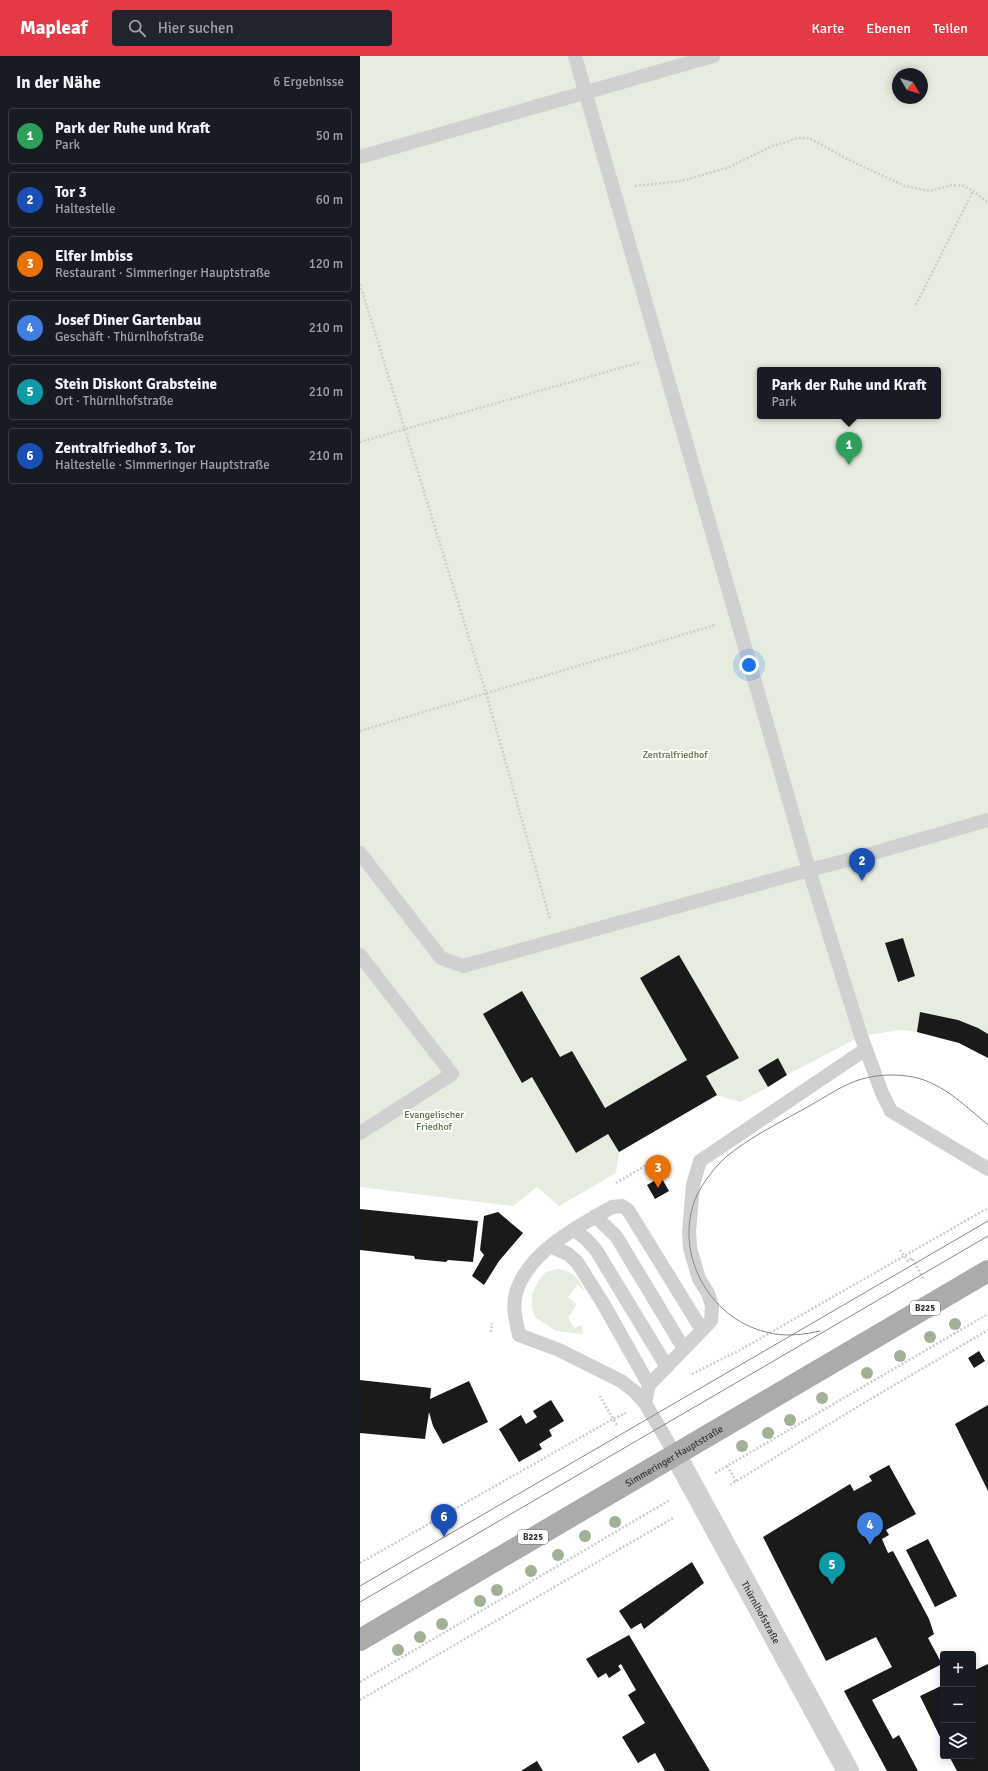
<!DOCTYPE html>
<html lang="de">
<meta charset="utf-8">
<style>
body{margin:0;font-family:Signika,sans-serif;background:#20242c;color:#f1f3f6}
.controls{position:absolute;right:12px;bottom:12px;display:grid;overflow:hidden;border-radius:4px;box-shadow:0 2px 10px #0003}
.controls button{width:36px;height:36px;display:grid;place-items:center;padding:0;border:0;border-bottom:1px solid #363941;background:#171b24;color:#f1f3f6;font:20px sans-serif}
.compass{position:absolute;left:532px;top:12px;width:36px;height:36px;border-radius:50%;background:#171b24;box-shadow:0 2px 10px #0003;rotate:128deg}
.you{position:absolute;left:389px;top:609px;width:14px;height:14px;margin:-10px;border:3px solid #fff;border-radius:50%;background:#1a73e8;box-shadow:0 0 0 6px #1a73e833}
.badge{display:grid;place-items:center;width:26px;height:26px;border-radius:50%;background:#e63946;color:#fff;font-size:13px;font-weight:700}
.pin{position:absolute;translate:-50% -33px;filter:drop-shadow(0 1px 2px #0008)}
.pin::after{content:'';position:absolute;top:21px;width:14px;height:12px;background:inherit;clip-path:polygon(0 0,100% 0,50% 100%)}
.popup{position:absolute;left:397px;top:311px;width:184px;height:52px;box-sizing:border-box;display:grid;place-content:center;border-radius:4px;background:#171b24;filter:drop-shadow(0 1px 3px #0005);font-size:13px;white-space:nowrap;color:#9ea1a6}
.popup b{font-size:15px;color:#f1f3f6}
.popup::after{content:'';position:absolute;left:50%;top:100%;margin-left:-8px;border:8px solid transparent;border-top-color:#171b24}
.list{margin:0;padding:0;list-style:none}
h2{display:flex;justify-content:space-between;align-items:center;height:52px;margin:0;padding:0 16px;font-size:17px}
h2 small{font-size:13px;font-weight:400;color:#9ea1a6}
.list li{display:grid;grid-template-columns:26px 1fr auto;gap:12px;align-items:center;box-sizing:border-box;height:56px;margin:0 8px 8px;padding:0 8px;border:1px solid #363941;border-radius:4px}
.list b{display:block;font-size:15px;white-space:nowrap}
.list p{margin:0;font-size:13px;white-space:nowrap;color:#9ea1a6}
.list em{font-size:13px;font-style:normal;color:#9ea1a6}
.icon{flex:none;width:22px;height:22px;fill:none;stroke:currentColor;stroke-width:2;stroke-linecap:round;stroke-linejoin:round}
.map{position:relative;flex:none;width:628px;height:1715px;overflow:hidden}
header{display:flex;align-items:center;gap:24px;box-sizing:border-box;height:56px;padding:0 20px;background:#e63946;color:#fff}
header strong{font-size:19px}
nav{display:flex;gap:22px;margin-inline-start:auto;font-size:14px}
.search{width:280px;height:36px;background:#20242c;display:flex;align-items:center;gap:10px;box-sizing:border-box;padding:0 14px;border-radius:4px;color:#9ea1a6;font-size:15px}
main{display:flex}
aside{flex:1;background:#171b24}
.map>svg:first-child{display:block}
.green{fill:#e6ecdf;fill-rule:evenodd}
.building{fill:#1a1a1a}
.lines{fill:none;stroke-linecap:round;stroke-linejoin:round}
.path{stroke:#cdcdcd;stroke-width:2.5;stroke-dasharray:2 2;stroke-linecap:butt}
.service{stroke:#d0d0d0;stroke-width:14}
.minor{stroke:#d0d0d0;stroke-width:22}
.primary{stroke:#ababab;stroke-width:22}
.tram{stroke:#888;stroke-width:1}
.tree{fill:#a2b095}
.labels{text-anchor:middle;stroke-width:4;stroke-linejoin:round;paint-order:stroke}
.shield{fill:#fff;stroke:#707070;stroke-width:1}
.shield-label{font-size:9px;font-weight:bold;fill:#333}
.park-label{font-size:10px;fill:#56703f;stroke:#fff}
.street-label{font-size:10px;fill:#333;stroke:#fff}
</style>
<header>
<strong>Mapleaf</strong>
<div class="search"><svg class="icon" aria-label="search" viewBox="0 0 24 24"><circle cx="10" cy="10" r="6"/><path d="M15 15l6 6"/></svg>Hier suchen</div>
<nav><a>Karte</a><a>Ebenen</a><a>Teilen</a></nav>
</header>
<main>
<aside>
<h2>In der Nähe<small>6 Ergebnisse</small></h2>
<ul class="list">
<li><span class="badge" style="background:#2e9e5b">1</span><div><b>Park der Ruhe und Kraft</b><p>Park</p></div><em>50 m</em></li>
<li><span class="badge" style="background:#1a4fb4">2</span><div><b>Tor 3</b><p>Haltestelle</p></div><em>60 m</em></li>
<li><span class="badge" style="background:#e8710a">3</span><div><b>Elfer Imbiss</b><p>Restaurant · Simmeringer Hauptstraße</p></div><em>120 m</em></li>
<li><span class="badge" style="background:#3f7fe0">4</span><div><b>Josef Diner Gartenbau</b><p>Geschäft · Thürnlhofstraße</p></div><em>210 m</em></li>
<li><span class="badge" style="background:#0f9aa8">5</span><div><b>Stein Diskont Grabsteine</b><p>Ort · Thürnlhofstraße</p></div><em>210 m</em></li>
<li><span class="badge" style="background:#1a4fb4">6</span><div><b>Zentralfriedhof 3. Tor</b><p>Haltestelle · Simmeringer Hauptstraße</p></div><em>210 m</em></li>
</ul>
</aside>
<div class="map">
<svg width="628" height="1715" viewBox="0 0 628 1715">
<rect width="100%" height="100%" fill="#fff"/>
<path class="green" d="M0 0H628V1002L599 987 557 976 540 974 501 980 427 1019 417 1002 398 1014 408 1031 380 1046 357 1039 259 1096 256 1117 199 1150 177 1131 153 1150 0 1131ZM538 18H562V42H538ZM400 314H578V360H400Z
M197 1213C211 1215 218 1220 224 1234L223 1235 219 1229H217L208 1241 216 1248 215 1252 208 1261 214 1272 222 1269 223 1278 196 1275 175 1261 172 1251V1239L178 1225 186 1216Z"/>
<path class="building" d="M543 882 555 920 538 926 525 887Z
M319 899 379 1002 346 1020 357 1039 259 1096 248 1078 216 1097 172 1021 162 1027 123 958 162 935 200 1001 212 995 245 1052 327 1004 280 922Z
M560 956 598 964 618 972 628 978V1002L599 987 557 976Z
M418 1002 427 1019 408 1031 398 1014Z
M301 1121 309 1135 295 1143 287 1129Z
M0 1153 118 1165 113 1206 88 1204 86 1206 55 1203 54 1200 0 1194Z
M138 1156 163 1177 139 1205 124 1229 112 1220 124 1199 120 1194 124 1160Z
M619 1295 625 1305 614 1312 608 1302Z
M0 1324 71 1332 70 1343 109 1325 128 1366 83 1388 73 1370 69 1356 65 1383 0 1377Z
M191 1344 204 1365 189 1374 192 1380 179 1388 182 1393 159 1406 139 1373 161 1359 166 1368 177 1361 173 1355Z
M628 1349V1435L595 1368Z
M529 1409 556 1458 526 1474 529 1479 522 1483 528 1497 533 1495 569 1563 574 1578 568 1582 582 1608 512 1644 533 1683 539 1679 558 1715H527L484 1635 532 1611 516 1581 466 1605 403 1481 490 1428 494 1435 512 1425 509 1420Z
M568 1483 597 1540 575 1551 546 1494Z
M332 1506 344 1527 284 1573 281 1567 271 1573 259 1555Z
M269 1579 350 1715H305L295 1697 278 1707 262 1681 285 1667 268 1639 276 1634 261 1608 258 1610 261 1614 249 1622 246 1617 238 1622 226 1603Z
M628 1608V1715H597L589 1700H613V1615Z
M583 1629V1687L560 1640Z
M177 1705 183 1715H161Z"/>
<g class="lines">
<path class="path" d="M275 130 321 125 367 112 410 91 438 82H449L491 105 545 130 570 135 592 129 603 130 613 135 628 147
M0 228 126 637 190 863
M556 249 613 135
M0 386 281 306
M0 675 355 569
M256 1127 288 1108 311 1122
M540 1194 548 1205 552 1202 564 1224
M131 1276 132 1267
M332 1318 380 1294 628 1152
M257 1369 253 1363 266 1357
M367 1410 376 1425
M355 1417 628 1258
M370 1429 502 1348 628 1274
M0 1507 253 1363 240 1340
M0 1626 310 1444
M0 1644 313 1462"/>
<path class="service" d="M215 0 449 814 496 802 628 764
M0 101 353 0
M0 797 81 902 103 910 449 814 501 980 522 1037 531 1055 628 1113
M0 899 92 1018 0 1077
M235 1160 256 1180 324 1293
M214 1174 226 1183 236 1194 307 1311
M190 1190 208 1198 217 1206 244 1249 289 1329
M285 1347 289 1329 351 1265 352 1250 348 1237 339 1223 330 1192 329 1176 333 1129 340 1105 506 993
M315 1398 285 1347 274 1335 261 1325 199 1294 159 1279C156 1265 152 1251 156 1237 167 1197 218 1170 252 1151L262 1150 268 1154 342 1274"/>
<path class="minor" id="s1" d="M315 1398 488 1715"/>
<path class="primary" id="s2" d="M0 1584 628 1215"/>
<path class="tram" d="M460 1275C443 1279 423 1281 406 1276 348 1262 312 1195 337 1139 344 1125 355 1111 366 1101 391 1080 423 1065 451 1049 467 1040 484 1028 502 1023 516 1019 533 1018 547 1020 580 1024 604 1049 628 1069
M0 1530 628 1165
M0 1546 628 1180"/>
</g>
<g class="tree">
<circle cx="595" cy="1268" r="6"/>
<circle cx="570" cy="1281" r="6"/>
<circle cx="540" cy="1300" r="6"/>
<circle cx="507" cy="1317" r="6"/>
<circle cx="462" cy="1342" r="6"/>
<circle cx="430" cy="1364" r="6"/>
<circle cx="408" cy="1377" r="6"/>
<circle cx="382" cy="1390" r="6"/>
<circle cx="255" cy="1466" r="6"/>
<circle cx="225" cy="1480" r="6"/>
<circle cx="198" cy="1499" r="6"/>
<circle cx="171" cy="1515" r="6"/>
<circle cx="137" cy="1534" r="6"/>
<circle cx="120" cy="1545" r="6"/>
<circle cx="82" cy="1568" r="6"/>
<circle cx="60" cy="1581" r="6"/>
<circle cx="38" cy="1594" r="6"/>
</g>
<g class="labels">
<g class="shield">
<rect x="550" y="1245" width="30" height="14" rx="3"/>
<rect x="158" y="1474" width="30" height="14" rx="3"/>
</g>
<g class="shield-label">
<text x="565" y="1255">B225</text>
<text x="173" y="1484">B225</text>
</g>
<g class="park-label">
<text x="315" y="702">Zentralfriedhof</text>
<text x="74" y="1062">Evangelischer<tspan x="74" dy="12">Friedhof</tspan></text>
</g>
<g class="street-label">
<text dy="4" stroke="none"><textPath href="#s2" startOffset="364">Simmeringer Hauptstraße</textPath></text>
<text dy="4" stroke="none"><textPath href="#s1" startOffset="180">Thürnlhofstraße</textPath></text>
</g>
</g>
</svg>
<div class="controls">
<button>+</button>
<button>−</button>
<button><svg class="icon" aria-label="layers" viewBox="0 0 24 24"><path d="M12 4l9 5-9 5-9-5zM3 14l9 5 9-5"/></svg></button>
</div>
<svg class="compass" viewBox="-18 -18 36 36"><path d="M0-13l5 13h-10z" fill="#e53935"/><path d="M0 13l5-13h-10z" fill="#9ea1a6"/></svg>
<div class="you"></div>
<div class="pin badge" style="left:489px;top:409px;background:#2e9e5b">1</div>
<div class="popup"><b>Park der Ruhe und Kraft</b>Park</div>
<div class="pin badge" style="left:502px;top:825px;background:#1a4fb4">2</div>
<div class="pin badge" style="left:298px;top:1132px;background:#e8710a">3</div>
<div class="pin badge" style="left:510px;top:1489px;background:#3f7fe0">4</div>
<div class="pin badge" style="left:472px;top:1529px;background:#0f9aa8">5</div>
<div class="pin badge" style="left:84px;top:1481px;background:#1a4fb4">6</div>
</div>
</main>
